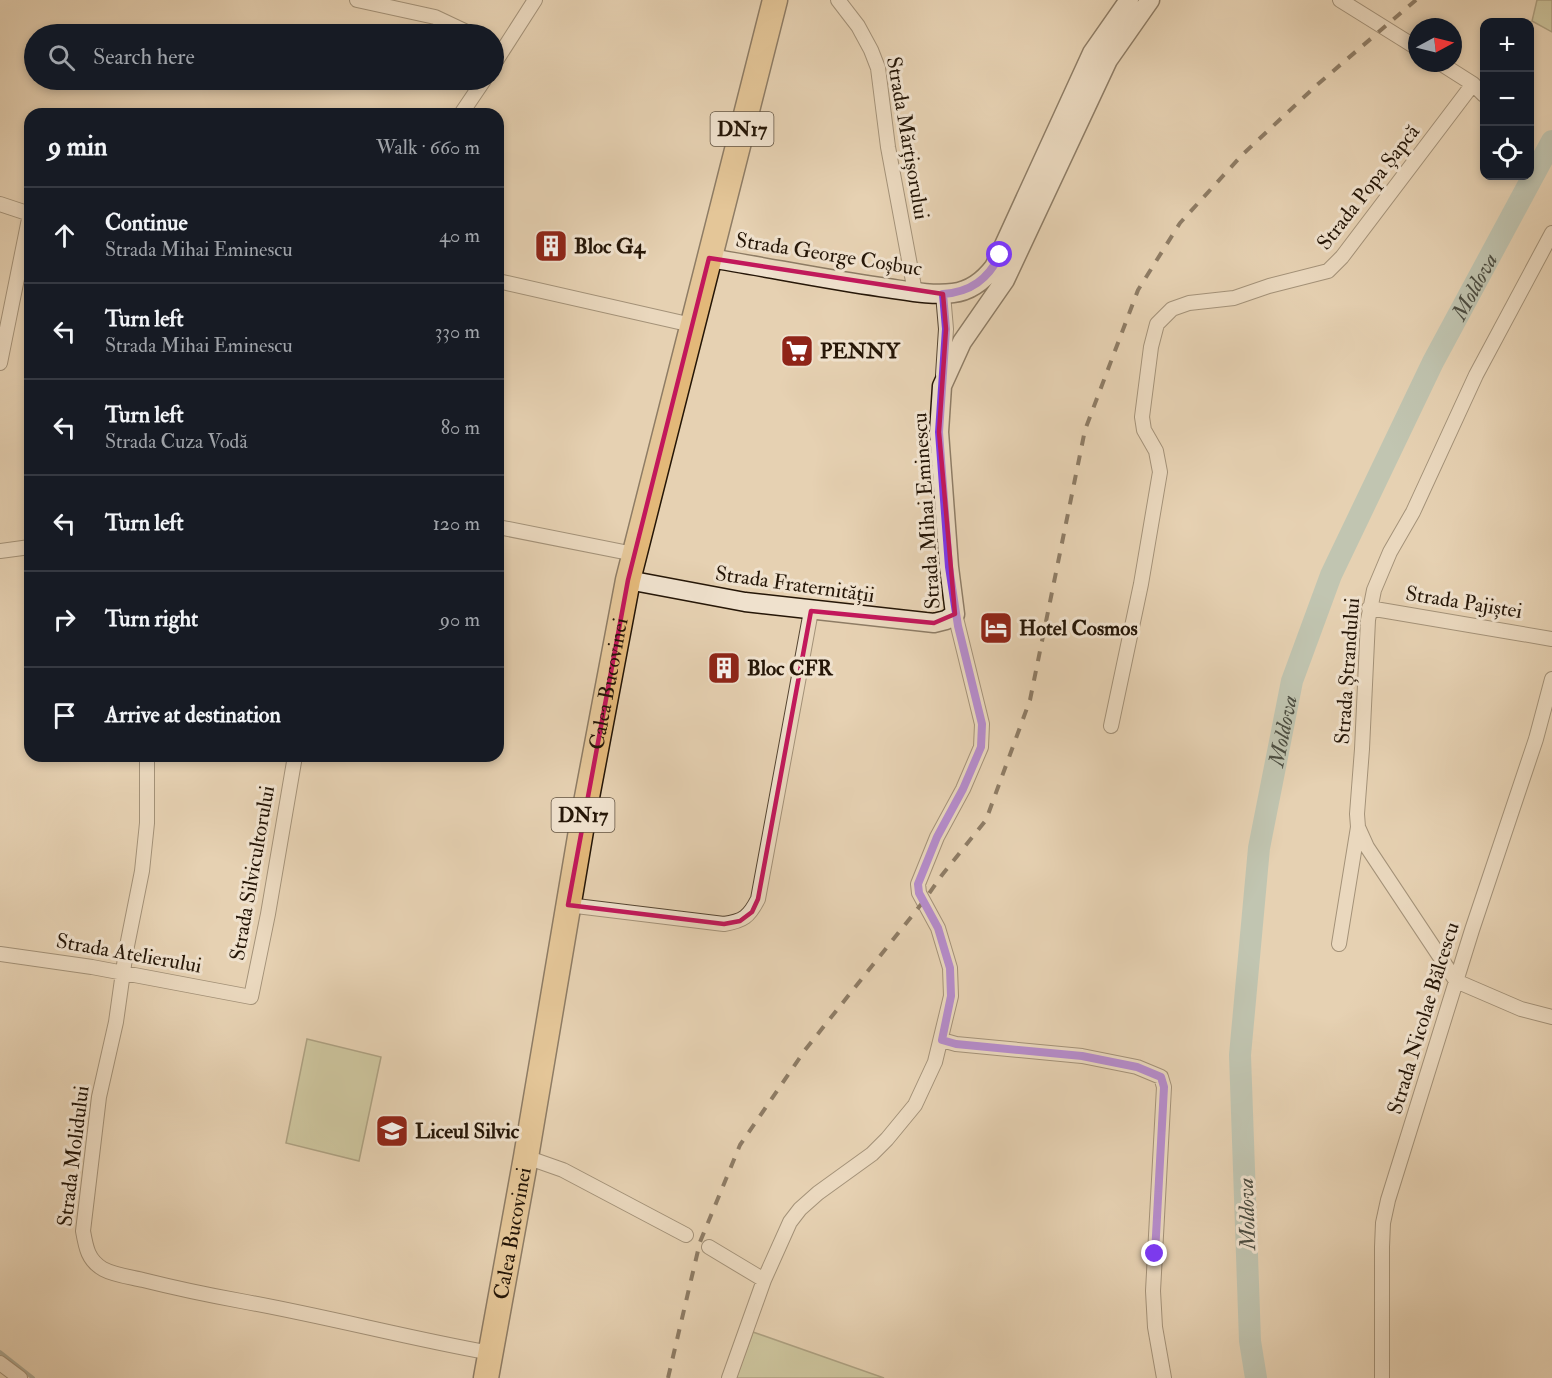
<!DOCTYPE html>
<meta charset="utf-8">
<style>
body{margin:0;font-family:"IM FELL Double Pica",serif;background:#242831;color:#f1f3f6}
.controls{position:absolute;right:18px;top:18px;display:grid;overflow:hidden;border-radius:12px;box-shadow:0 3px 9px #0003}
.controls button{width:54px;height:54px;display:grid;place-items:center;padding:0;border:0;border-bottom:2px solid #363941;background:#171b24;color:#f1f3f6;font:30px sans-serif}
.compass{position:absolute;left:1408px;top:18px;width:54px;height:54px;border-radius:50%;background:#171b24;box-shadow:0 3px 9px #0003;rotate:83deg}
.stop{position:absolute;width:18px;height:18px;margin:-14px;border:4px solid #7c3aed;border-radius:50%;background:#fff}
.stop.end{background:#7c3aed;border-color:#fff;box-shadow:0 2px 6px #0008}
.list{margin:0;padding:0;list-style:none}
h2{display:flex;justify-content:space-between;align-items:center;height:78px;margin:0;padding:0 24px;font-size:26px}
h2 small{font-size:20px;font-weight:400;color:#9ea1a6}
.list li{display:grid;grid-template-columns:39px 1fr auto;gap:18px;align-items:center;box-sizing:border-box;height:96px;padding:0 24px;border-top:2px solid #363941}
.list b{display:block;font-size:22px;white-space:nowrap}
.list p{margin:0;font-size:20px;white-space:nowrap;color:#9ea1a6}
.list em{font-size:20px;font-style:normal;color:#9ea1a6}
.icon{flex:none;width:33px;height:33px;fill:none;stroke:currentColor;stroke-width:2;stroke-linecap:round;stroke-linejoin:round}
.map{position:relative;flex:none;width:1552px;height:1378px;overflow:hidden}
.search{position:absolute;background:#171b24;box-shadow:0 3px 9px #0003;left:24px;top:24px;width:480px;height:66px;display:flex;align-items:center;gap:15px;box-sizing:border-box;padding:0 21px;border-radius:33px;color:#9ea1a6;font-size:22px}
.panel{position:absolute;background:#171b24;box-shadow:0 3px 9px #0003;left:24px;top:108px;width:480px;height:654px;border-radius:18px}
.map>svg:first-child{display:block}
.green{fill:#b4bc8d;stroke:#6c694a;stroke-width:1.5}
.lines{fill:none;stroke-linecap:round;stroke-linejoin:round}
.stream{stroke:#69776c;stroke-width:4}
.river{stroke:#96b7b0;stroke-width:22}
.street-casing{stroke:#554532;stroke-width:16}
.secondary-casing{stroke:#251607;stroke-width:21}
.highway-casing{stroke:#251607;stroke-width:27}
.street{stroke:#efe1cd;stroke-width:14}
.secondary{stroke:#efe1cd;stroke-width:18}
.highway{stroke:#e3b879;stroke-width:24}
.rail{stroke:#251607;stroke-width:4;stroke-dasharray:10 10;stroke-linecap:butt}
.route{stroke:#7c3aed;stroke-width:8}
.marked{fill:none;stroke:#c2185b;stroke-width:4.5;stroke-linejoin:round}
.labels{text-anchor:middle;stroke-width:6;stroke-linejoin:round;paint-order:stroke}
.shield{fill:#efe1cd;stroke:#625342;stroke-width:1.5}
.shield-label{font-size:20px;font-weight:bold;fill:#251607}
.street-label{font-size:21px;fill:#251607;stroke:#efe1cd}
.poi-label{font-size:21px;font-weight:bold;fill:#251607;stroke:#efe1cd;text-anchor:start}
.water-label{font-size:22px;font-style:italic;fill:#4d4e42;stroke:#efe1cd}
</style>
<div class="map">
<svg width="1552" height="1378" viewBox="0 0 1552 1378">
<rect width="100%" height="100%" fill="#e6d1b2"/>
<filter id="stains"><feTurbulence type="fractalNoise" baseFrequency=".00333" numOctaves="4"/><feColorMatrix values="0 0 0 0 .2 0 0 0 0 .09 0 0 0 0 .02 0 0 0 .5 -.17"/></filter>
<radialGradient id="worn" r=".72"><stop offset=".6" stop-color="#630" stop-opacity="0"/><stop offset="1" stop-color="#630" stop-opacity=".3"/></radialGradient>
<path class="green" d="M1537 0H1552V32L1532 21Z
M307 1039 381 1057 359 1161 286 1143Z
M753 1332 884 1378H736Z"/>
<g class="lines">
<path class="stream" d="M0 1352 33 1378"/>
<path class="river" id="s1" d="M1256 1378 1250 1341 1240 1055 1259 848 1292 681 1331 575 1433 362 1552 141"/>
<defs>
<path id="street" d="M357 0 435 17 471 34
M838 0 858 26 871 50 878 68 888 147 915 292
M1340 0 1417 48
M1440 63 1473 84 1484 95
M494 64 535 0
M461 114 484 80
M0 204 30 214 0 363
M1552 233 1476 375 1413 512 1390 552 1374 590 1368 620 1362 749 1357 814 1358 827 1367 847 1456 981 1521 1009 1552 1017
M498 281 692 325
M943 375 946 329 943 294
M498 527 634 554
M0 551 30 547
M1369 608 1552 639
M1111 726 1141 584 1160 472 1156 451 1144 430 1142 417 1151 347 1157 324 1172 309 1189 303 1234 298 1269 286 1328 271 1342 257 1473 84
M147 756V823L142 871 126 951 116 1022 99 1097 83 1231C86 1248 88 1260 103 1269 114 1275 130 1277 143 1280 175 1288 208 1295 241 1301 325 1316 407 1338 491 1353
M568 905 724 924C743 921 749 917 758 899L811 611
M1339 944 1358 827
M0 954 92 967 251 997 268 914 295 756
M942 1040 956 1044 1082 1056 1137 1067 1161 1077 1164 1087 1153 1291 1155 1327 1164 1378
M526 1157 563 1170 686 1235
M709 1247 764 1280
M0 1363 20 1378
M729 1378 764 1280 790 1222 800 1209 818 1193 872 1154 887 1139 915 1105 935 1062 951 996 950 968 938 928 919 893 918 884 937 837 963 789 981 747 982 724 955 614
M1382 1378V1247L1383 1223 1388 1200 1472 930 1536 739 1552 679"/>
<path id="secondary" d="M709 258C766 267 823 279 880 287 904 290 930 296 953 293 971 291 984 280 994 267L1092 53 1129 0
M628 580 745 602 934 623 946 620 955 614 949 567 939 432 942 386 962 342 1005 280 1108 60 1150 0"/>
<g id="highway">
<path id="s2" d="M486 1378 526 1157 584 813 628 580 775 0"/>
</g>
</defs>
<use href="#street" class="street-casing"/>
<use href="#secondary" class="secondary-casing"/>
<use href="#highway" class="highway-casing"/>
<use href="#street" class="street"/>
<use href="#secondary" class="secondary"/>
<use href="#highway" class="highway"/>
<path class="rail" d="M668 1378 700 1242 740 1145 805 1050 923 902 942 875 986 820 1030 700 1085 430 1138 290 1180 223 1243 154 1318 84 1416 0"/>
</g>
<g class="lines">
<path class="route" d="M1000 255C988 279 971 292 943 294L946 329 939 432 949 567 958 626 982 724 981 747 963 789 937 837 918 884 919 893 938 928 950 968 951 996 942 1040 956 1044 1082 1056 1137 1067 1161 1077 1164 1087 1155 1254"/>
</g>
<path d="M0 0H1552V1378H0ZM709 258 943 294 946 329 939 432 955 614 934 623 811 611 758 899 752 912 740 921 724 924 568 905 628 580Z" fill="#e6d1b2" fill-opacity=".55" fill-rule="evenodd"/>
<path class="marked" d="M709 258 943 294 946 329 939 432 955 614 934 623 811 611 758 899 752 912 740 921 724 924 568 905 628 580Z"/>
<defs>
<symbol id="building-square" viewBox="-11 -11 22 22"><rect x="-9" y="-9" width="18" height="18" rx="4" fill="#8f2418" stroke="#efe1cd"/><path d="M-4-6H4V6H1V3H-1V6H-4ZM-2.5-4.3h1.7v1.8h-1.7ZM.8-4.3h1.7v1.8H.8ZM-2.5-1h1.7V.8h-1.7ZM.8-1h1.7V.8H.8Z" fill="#fff"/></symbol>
<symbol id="supermarket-square" viewBox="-11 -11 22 22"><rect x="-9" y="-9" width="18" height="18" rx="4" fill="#8f2418" stroke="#efe1cd"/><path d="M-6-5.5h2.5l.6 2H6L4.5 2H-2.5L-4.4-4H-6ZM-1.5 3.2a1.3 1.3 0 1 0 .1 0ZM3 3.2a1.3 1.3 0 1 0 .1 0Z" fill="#fff"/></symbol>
<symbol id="hotel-square" viewBox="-11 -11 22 22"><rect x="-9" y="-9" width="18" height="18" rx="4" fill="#8f2418" stroke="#efe1cd"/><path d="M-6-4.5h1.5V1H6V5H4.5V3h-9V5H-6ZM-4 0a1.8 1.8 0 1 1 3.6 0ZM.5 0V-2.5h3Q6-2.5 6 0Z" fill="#fff"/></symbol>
<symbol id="university-square" viewBox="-11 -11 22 22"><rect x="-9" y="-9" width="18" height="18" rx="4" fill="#8f2418" stroke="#efe1cd"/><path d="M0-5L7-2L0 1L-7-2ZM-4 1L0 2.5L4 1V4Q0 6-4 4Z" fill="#fff"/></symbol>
</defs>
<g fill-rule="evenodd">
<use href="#building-square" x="532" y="227" width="38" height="38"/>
<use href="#supermarket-square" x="778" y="332" width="38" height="38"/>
<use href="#hotel-square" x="977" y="609" width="38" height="38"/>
<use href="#building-square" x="705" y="649" width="38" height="38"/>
<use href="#university-square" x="373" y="1112" width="38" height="38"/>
</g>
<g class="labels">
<g class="shield">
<rect x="710.5" y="112" width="63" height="34" rx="4.5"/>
<rect x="551.5" y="798" width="63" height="34" rx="4.5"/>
</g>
<g class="shield-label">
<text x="742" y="136">DN17</text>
<text x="583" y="822">DN17</text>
</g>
<g class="street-label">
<text transform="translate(908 138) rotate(80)" y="7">Strada Mărțișorului</text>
<text transform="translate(1368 187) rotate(-52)" y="7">Strada Popa Șapcă</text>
<text transform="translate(829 254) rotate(9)" y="7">Strada George Coșbuc</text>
<text transform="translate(926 511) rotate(-94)" y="7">Strada Mihai Eminescu</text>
<text transform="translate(795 584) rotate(8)" y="7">Strada Fraternității</text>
<text transform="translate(1464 602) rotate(9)" y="7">Strada Pajiștei</text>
<text transform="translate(1347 671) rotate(-86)" y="7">Strada Ștrandului</text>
<text dy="7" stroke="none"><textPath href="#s2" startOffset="705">Calea Bucovinei</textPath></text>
<text transform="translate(252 873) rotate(-80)" y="7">Strada Silvicultorului</text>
<text transform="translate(129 953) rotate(10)" y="7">Strada Atelierului</text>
<text transform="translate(1423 1018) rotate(-73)" y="7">Strada Nicolae Bălcescu</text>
<text transform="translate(73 1156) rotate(-83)" y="7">Strada Molidului</text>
<text dy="7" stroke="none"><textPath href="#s2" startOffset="147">Calea Bucovinei</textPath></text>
</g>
<g class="poi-label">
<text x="574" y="253">Bloc G4</text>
<text x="820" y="358">PENNY</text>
<text x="1019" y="635">Hotel Cosmos</text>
<text x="747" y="675">Bloc CFR</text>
<text x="415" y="1138">Liceul Silvic</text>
</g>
<g class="water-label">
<text dy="8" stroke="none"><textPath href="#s1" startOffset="1137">Moldova</textPath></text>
<text dy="8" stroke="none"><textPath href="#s1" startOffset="651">Moldova</textPath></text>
<text transform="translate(1246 1214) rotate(-92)" y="8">Moldova</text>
</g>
</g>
<rect width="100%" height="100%" filter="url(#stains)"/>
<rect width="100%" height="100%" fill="url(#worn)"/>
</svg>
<div class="controls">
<button>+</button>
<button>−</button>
<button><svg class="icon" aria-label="locate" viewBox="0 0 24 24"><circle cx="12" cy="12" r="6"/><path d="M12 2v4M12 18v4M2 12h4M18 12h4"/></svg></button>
</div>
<svg class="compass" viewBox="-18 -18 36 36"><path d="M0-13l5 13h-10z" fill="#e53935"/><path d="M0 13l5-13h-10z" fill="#9ea1a6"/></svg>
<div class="stop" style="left:1000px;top:255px"></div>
<div class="stop end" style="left:1155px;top:1254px"></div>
<div class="search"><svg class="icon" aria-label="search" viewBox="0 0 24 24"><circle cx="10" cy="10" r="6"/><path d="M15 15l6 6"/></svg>Search here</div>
<section class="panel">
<h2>9 min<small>Walk · 660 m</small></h2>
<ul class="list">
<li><svg class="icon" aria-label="ahead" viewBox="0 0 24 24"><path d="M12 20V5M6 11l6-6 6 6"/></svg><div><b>Continue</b><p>Strada Mihai Eminescu</p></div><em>40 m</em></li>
<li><svg class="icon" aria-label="left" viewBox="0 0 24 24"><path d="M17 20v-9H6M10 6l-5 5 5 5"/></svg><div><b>Turn left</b><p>Strada Mihai Eminescu</p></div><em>330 m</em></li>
<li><svg class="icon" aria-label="left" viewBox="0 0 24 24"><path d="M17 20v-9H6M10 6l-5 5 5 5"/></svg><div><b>Turn left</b><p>Strada Cuza Vodă</p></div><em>80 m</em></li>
<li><svg class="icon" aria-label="left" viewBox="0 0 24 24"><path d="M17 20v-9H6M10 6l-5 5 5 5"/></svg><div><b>Turn left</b></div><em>120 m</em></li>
<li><svg class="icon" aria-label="right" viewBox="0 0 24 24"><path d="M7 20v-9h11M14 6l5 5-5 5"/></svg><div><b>Turn right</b></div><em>90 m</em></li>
<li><svg class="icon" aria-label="arrive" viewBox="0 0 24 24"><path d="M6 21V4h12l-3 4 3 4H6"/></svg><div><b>Arrive at destination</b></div></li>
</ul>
</section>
</div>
